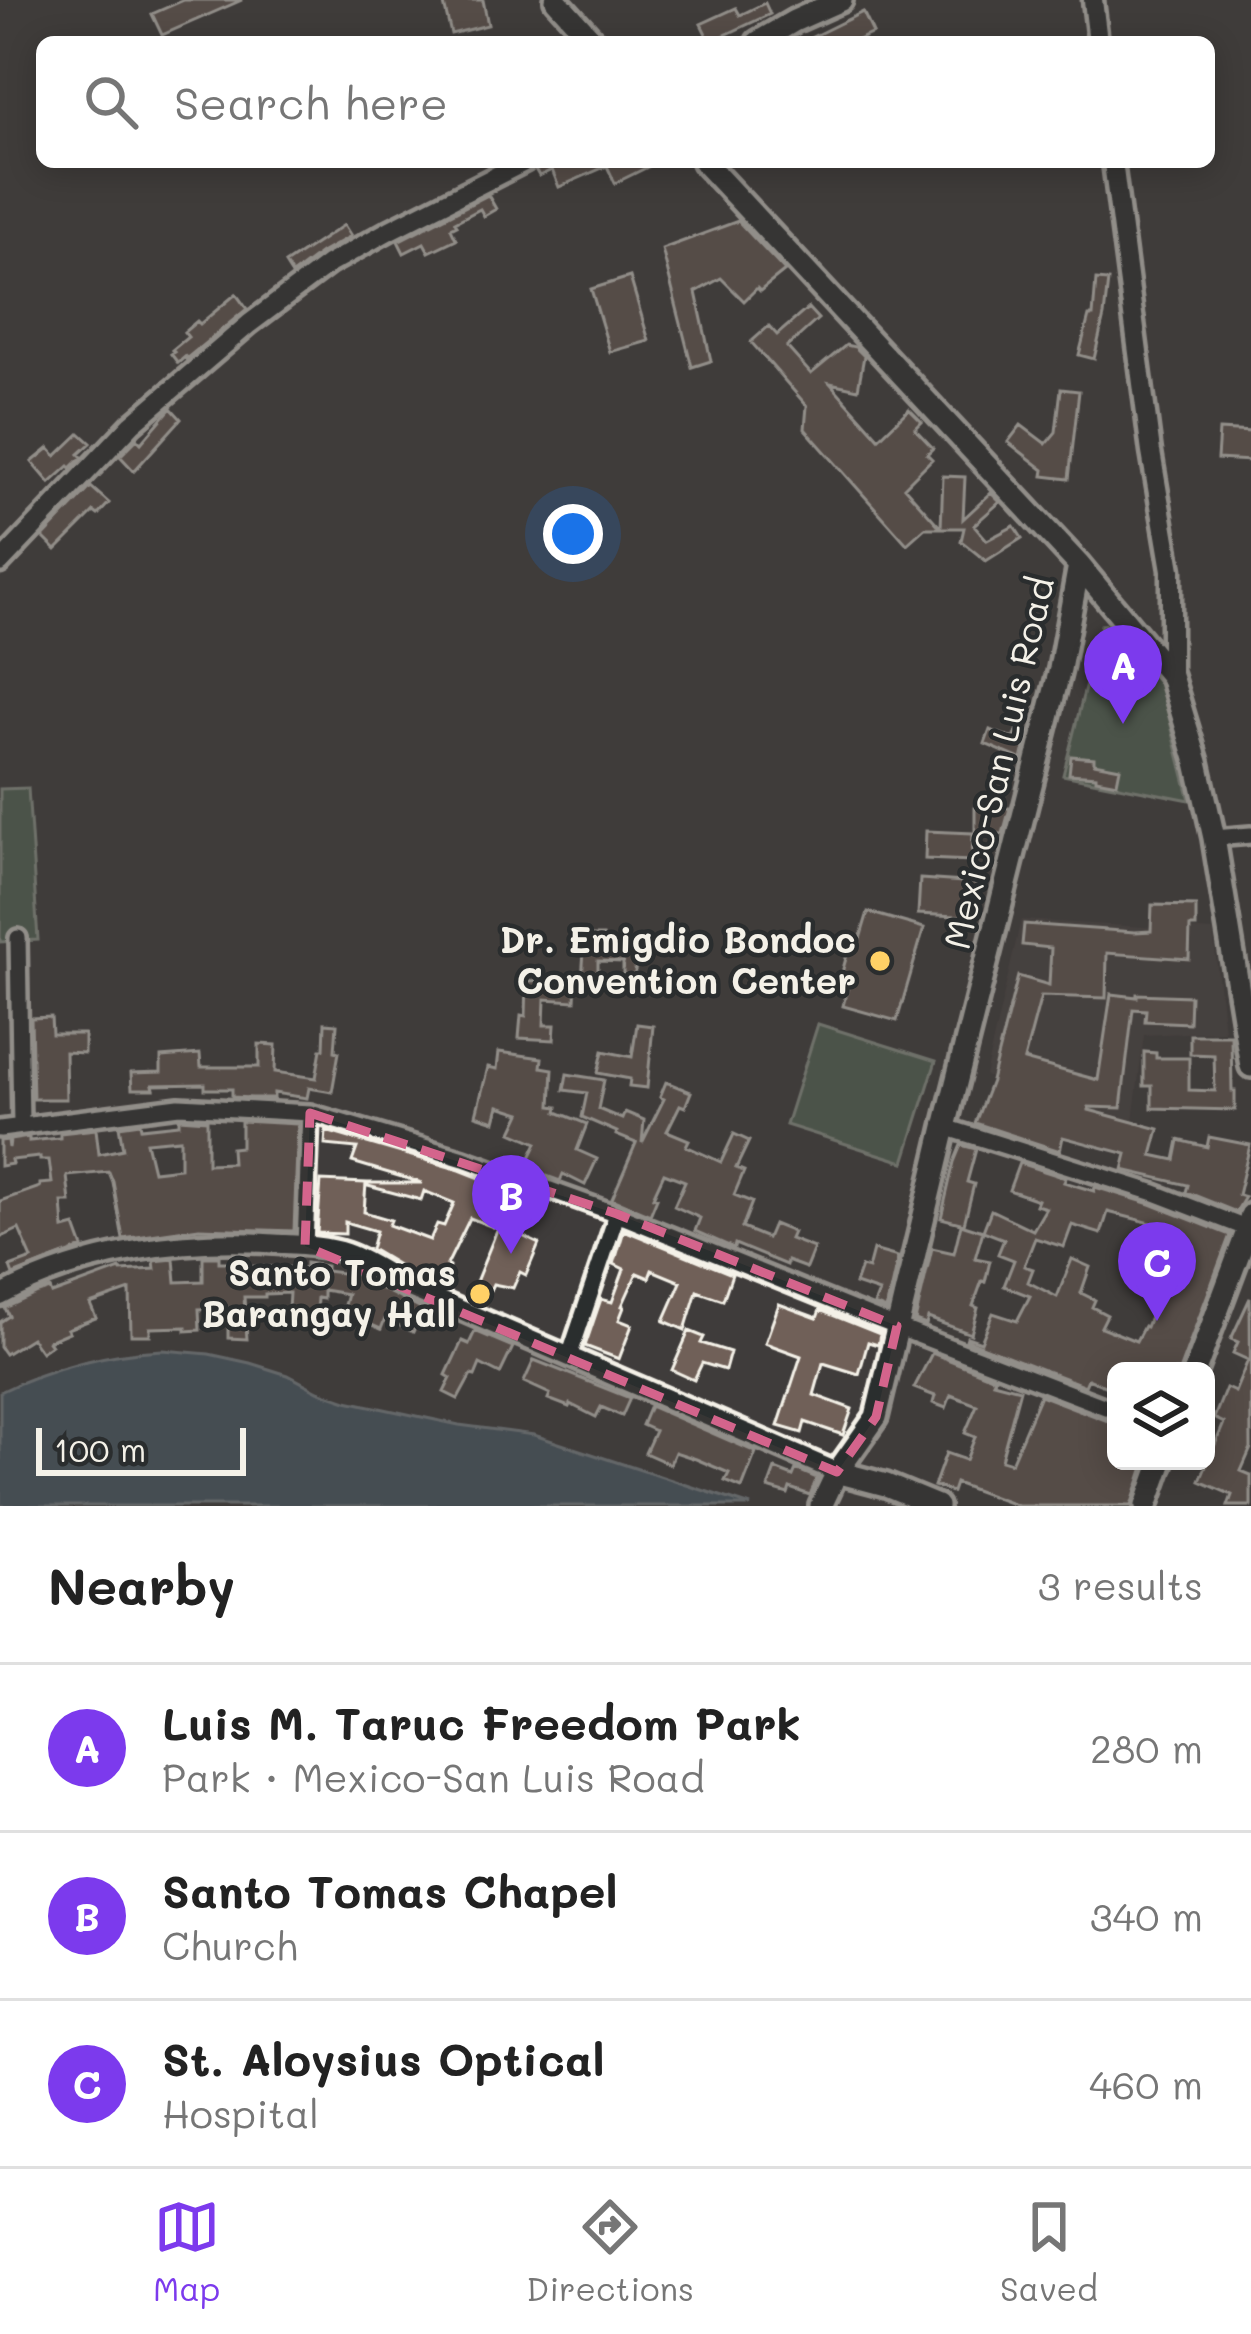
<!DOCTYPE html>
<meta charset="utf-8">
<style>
body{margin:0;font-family:Mali,sans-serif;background:#f6f6f6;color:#222}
.controls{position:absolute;right:36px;bottom:36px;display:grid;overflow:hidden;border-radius:18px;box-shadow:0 6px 30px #0003}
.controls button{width:108px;height:108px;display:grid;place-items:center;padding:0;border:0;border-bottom:3px solid #e0e0e0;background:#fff;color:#222;font:60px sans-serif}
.scale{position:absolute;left:36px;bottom:30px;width:210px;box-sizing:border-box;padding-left:12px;border:6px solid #f4f1e8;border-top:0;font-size:33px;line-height:42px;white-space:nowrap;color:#f4f1e8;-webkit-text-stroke:9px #2a2d2e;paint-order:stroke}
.you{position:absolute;left:573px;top:534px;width:42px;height:42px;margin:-30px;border:9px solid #fff;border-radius:50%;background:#1a73e8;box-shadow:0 0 0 18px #1a73e833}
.badge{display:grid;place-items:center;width:78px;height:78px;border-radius:50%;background:#7c3aed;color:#fff;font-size:39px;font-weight:700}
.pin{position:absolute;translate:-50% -99px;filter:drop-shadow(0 3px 6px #0008)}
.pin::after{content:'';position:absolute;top:63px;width:42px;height:36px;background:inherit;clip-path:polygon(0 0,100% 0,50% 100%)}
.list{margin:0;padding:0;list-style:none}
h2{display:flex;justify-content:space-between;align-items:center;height:156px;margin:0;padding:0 48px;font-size:51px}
h2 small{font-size:39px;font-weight:400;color:#767676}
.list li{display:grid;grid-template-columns:78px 1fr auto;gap:36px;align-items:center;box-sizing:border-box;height:168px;padding:0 48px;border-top:3px solid #e0e0e0}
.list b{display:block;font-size:45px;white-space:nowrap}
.list p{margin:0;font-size:39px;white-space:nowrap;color:#767676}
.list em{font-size:39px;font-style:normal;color:#767676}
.icon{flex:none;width:66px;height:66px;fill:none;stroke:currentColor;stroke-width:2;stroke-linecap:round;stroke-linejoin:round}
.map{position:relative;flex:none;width:1251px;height:1506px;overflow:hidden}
.search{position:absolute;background:#fff;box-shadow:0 6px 30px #0003;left:36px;right:36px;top:36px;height:132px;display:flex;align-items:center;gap:30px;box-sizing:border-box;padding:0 42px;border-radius:18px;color:#767676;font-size:45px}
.sheet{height:660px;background:#fff}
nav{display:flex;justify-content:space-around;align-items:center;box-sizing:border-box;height:168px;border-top:3px solid #e0e0e0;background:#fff;font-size:33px;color:#767676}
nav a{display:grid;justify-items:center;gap:6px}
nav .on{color:#7c3aed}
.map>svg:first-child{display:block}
.built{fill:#4e4744}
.green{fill:#5a6f5b;stroke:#a7b0a2;stroke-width:3}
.water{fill:#4d6270;stroke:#909ba0;stroke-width:3}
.building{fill:#706058;stroke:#f4f1e8;stroke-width:3;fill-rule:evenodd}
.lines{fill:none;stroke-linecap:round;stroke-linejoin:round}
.minor-casing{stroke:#f4f1e8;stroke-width:24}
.tertiary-casing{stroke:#f4f1e8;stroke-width:27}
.secondary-casing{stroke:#f4f1e8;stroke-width:30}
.minor{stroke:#2a2d2e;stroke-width:15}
.tertiary{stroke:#2a2d2e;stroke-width:18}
.secondary{stroke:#2a2d2e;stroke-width:21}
.marked{fill:none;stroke:#d4648c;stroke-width:9;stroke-dasharray:24 15;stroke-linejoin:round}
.poi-dot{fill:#ffd166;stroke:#2a2d2e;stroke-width:4.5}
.labels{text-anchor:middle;stroke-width:9;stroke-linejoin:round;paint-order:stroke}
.street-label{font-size:36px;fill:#f4f1e8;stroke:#2a2d2e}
.poi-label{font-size:36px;font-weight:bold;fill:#f4f1e8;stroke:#2a2d2e;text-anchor:end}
</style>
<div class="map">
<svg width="1251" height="1506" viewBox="0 0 1251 1506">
<rect width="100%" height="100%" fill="#3f3c3b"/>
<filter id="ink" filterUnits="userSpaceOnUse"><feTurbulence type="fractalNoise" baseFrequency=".00833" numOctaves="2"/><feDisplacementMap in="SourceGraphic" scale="24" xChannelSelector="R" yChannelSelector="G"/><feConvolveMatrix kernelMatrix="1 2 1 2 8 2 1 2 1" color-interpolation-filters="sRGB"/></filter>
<g filter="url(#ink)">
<path class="built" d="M1021 920 1213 931 1224 1031 1144 1035 1133 1121 985 1076Z"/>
<path class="green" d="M1112 624 1146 657 1158 674 1190 800 1063 775 1101 625Z
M28 788 38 940 0 942V789Z
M818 1024 936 1061 904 1162 786 1125Z"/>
<path class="water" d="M163 1350 209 1354 250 1363 288 1375 318 1391 347 1401 459 1425 534 1435 751 1506H0V1392C52 1367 105 1353 163 1350Z"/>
<path class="building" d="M184 0H242L162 35 152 14Z
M443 0H483L488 25 451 34Z
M765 3 770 14 710 42 701 24 736 8 740 15Z
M863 12 873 33 853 42H802Z
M537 162H658L615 183 607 166 559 187 552 170 539 176 535 169Z
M488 195 496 209 484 216 480 209 455 222 457 225 451 228 456 239 429 252 424 243 404 253 398 241Z
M738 221 785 271 760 291 757 288 744 301 721 278 696 292 711 361 692 367 662 249Z
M344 225 351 236 321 253 292 275 285 264Z
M630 277 649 341 610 352 591 289Z
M1096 280 1108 281 1104 316 1094 359 1079 355 1089 316H1093Z
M236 294 247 309 186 359 185 357 178 363 171 354 174 352 172 350 188 337 184 332 197 321 200 324Z
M808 308 818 319 787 347 811 374 846 345 855 347 864 356 858 389 830 383 879 438 909 409 922 422 915 429 933 448 927 454 932 459 904 487 941 528H925L907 544 805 429 807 406 751 342 769 326 777 335Z
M1061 389 1079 391 1069 479 1043 476 1044 470 1008 442 1021 425 1046 444 1056 432Z
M171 408 181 419 134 471 120 456 137 439 141 443Z
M1219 430 1251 432V461L1217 459Z
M80 433 91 443 79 454 82 457 71 468 69 466 50 483 32 462 49 448 56 456Z
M943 476 965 477 963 519 991 493 1000 502 974 525 987 540 1014 526 1022 538 986 561 961 541 964 528H941Z
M91 487 109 503 98 515 94 512 56 550 43 537Z
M1018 729 1028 733 1022 760 985 744 990 730 1014 739Z
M1071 756 1094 758V763L1120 768 1117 783 1096 779V776L1069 774Z
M975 808H1010L1003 834H975Z
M926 831 973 833 972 861 925 859Z
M920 879 978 883 976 917 918 914Z
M1152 905 1196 906V927H1190L1189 959 1107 953 1106 998 1041 996 1024 1060 1098 1080 1111 994 1137 997V994L1190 996 1189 1023 1145 1021 1146 1010 1133 1009 1121 1108 1089 1107V1110L1159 1129 1152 1155 1175 1160 1179 1140 1207 1147 1209 1137 1250 1145 1238 1195 1245 1197 1236 1212 1186 1192 1188 1185 1123 1170 1127 1154 1063 1137 1060 1151 975 1123 991 1081 1018 976 1049 985 1051 948 1022 945 1024 924 1135 932 1151 931Z
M868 912 924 928 897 1021 843 1006 848 986 839 983 852 937 860 939Z
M585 936H603V941L636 942 635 975H623V962L598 961V980H582Z
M548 980 576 981 575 1001 545 999 544 1025H555L554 1040 519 1038 521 1015 526 1016 527 981Z
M51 1017 52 1034H84V1053L65 1052 66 1099H33L31 1018Z
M325 1023 337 1024 335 1051 339 1052 332 1092 309 1088 307 1098 274 1093V1098H252L232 1097V1089H205V1084L153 1085 154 1089H132L131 1073 161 1072V1057L200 1054 201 1067H259V1044L276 1045 275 1072 316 1078 321 1049H324Z
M637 1024 653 1026 647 1088 629 1086 630 1079 598 1073 603 1051 632 1057Z
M1190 1035H1231L1232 1091H1235V1110L1152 1108V1086H1144V1052L1156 1053V1058H1189V1090L1215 1091 1214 1055 1190 1054Z
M499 1052 542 1058 541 1067 553 1069 551 1106 558 1107 557 1112 587 1124 577 1150 597 1159 585 1185 563 1174 560 1181 525 1168 537 1143 512 1132 521 1113 499 1106 495 1121 476 1115 488 1067 497 1069Z
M567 1074 604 1080 598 1109 622 1119 625 1112 644 1120 642 1143 664 1099 660 1097 666 1082 691 1092 685 1107 680 1105 667 1131 689 1140 686 1146 721 1162 734 1134 749 1141 736 1168 744 1171 734 1195 752 1202 742 1228 767 1238 773 1224 793 1232 790 1239 814 1248 806 1268 787 1261 786 1265 735 1244 734 1248 695 1231 700 1218 674 1206 685 1181 664 1173 653 1197 657 1198 650 1215 612 1199 636 1143 616 1135 617 1132 582 1117 587 1093 564 1090Z
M179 1118 207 1120V1164L232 1163 231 1148 241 1147V1121L298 1124 294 1231 199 1228 123 1239 113 1182 109 1172 67 1176 70 1202H62L64 1229 75 1226 83 1248 13 1275 10 1267 32 1259 19 1229 0 1238V1201L40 1187V1184L52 1183 49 1160H40V1157L11 1160 12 1164 0 1166V1141L8 1140 9 1148 10 1140 29 1137V1141L60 1138V1133L96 1129 99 1154 123 1149 119 1126 140 1123 141 1128 179 1124ZM180 1139V1168L153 1171 146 1142Z
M326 1131 460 1170 508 1189 493 1227 470 1218 447 1265 449 1267 441 1287 418 1277 371 1249 376 1231 345 1222V1234L317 1233 321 1181 366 1183 364 1212 391 1220 389 1225 430 1240 437 1224 444 1226 454 1203 424 1191 421 1200 368 1186V1183H422L352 1162 357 1148 325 1145Z
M961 1145 976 1149 967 1182 974 1184 964 1224 941 1218 954 1162Z
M1019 1163 1066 1178 1064 1182 1094 1191 1095 1187 1151 1204 1230 1235 1179 1371H1116V1391L1088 1379 1085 1386 966 1340 967 1337 981 1342 993 1313 1017 1321 1030 1296 1004 1286 1014 1260 998 1254 1004 1239 983 1231 991 1210 1033 1230 1046 1208 1036 1205 1038 1200 1009 1190ZM1108 1212 1159 1225 1153 1251 1182 1258 1171 1285 1164 1282 1146 1327 1144 1326 1136 1341 1101 1327 1107 1315 1092 1307 1095 1300 1081 1293 1090 1267 1072 1259 1057 1297 1028 1282 1033 1269 1024 1266 1035 1238 1064 1247 1072 1225 1101 1234Z
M961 1224 983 1231 975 1258 990 1261 985 1282 982 1281 973 1306 978 1308 971 1334 928 1318 926 1325 915 1321 932 1248 954 1253Z
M499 1225 539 1244 526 1275 520 1272 513 1288 493 1284 483 1305 469 1299Z
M624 1230 732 1274 723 1300 697 1291 685 1330 664 1321 681 1282 652 1270 649 1278 637 1273 622 1306 624 1307 619 1320 632 1325 619 1359 585 1346 601 1299 612 1302 624 1269 614 1264Z
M873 1250 898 1257 886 1310 874 1305 879 1292 855 1284 861 1267 868 1269Z
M203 1257H219V1262H248V1266L306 1268V1263L326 1266V1271L364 1276 373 1281 372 1284 423 1310 413 1332 385 1319 381 1329 363 1321 366 1315 343 1309 347 1294 323 1290V1299L317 1298 316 1313 313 1312 312 1320 300 1319V1311L288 1310 289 1293 265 1294V1297H244L247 1339 228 1338V1308L199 1309 200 1330 186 1331V1327L150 1328V1335H131L130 1290 90 1304 96 1318 67 1329 69 1332 48 1341 51 1345 41 1352 31 1338 5 1354 0 1347V1322L9 1316 5 1308 38 1293 50 1289 52 1294 120 1269 121 1271 155 1269 154 1261 174 1259 176 1282 203 1281Z
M1250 1298 1251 1448 1241 1471 1251 1475V1506H1228L1232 1495 1200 1481 1224 1423 1214 1418 1226 1388 1235 1392 1248 1360 1233 1353 1238 1342 1231 1339Z
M779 1304 817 1318 820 1310 880 1334 878 1345 868 1342 859 1374 823 1363 814 1395 852 1409 843 1435 805 1422 802 1433 778 1426 801 1356 765 1343Z
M475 1331 513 1347 500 1374 480 1364 475 1376 471 1375 458 1399 444 1392 451 1378 446 1375 462 1341 469 1344Z
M689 1331 704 1337 701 1343 730 1352 725 1370 702 1363 694 1380 672 1370Z
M932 1353 995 1378 993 1382 1020 1389 1001 1460 1011 1463 1040 1395 1116 1424V1461H1146L1131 1506H1018L955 1483 952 1492 934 1486 946 1453 966 1460 975 1437 965 1433 977 1405 951 1395 946 1408 933 1403 935 1396 914 1388Z
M534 1360 630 1398 622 1416 601 1407 596 1417 570 1404 569 1407 548 1399 550 1394 524 1382Z
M650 1406 756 1452 742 1488 725 1481 729 1473 696 1459 675 1452 670 1464 645 1453 655 1431 642 1425Z
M775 1469 793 1476 796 1469 817 1478 810 1495 790 1488 788 1494 768 1488Z"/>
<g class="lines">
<defs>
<path id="minor" d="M1214 838 1251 835
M18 938 21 1125
M945 1127 1155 1193 1251 1230
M0 1129 179 1106 310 1113 464 1159 617 1214 876 1319 1116 1411
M305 1246 310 1113
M569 1357 617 1214"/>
<path id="tertiary" d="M1093 0 1098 42
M1113 162 1151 452 1171 570V676
M0 563 132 424 249 324 329 264 390 230 524 162
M0 1296C85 1250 187 1237 282 1244 302 1245 327 1246 346 1253 369 1261 391 1277 412 1289L837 1472"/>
<path id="secondary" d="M556 0 594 42
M758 42 794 21 841 0
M704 162 1079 565 1060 669 945 1127 876 1417 837 1472 821 1506
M1079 565 1171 676 1197 762 1214 838 1251 1066
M1195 1371 1248 1229 1251 1215
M837 1472 886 1485 937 1506
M1146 1506 1162 1461"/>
</defs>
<use href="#minor" class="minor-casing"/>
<use href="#tertiary" class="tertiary-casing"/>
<use href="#secondary" class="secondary-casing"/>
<use href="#minor" class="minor"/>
<use href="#tertiary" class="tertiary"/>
<use href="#secondary" class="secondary"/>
</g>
</g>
<path d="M0 0H1251V1506H0ZM310 1113 617 1214 897 1326 876 1417 837 1472 305 1246Z" fill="#3f3c3b" fill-opacity=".55" fill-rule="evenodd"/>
<path class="marked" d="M310 1113 617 1214 897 1326 876 1417 837 1472 305 1246Z"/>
<g class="poi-dot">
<circle cx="880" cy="961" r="12"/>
<circle cx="480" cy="1294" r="12"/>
</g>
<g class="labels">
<g class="street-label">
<text transform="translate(999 763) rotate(-77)" y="13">Mexico-San Luis Road</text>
</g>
<g class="poi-label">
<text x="856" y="953">Dr. Emigdio Bondoc<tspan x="856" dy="41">Convention Center</tspan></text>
<text x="456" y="1286">Santo Tomas<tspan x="456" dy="41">Barangay Hall</tspan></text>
</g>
</g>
</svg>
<div class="controls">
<button><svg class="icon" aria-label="layers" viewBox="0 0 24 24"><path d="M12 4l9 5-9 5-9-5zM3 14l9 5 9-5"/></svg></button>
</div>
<div class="scale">100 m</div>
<div class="you"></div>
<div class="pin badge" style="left:1123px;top:724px">A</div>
<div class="pin badge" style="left:511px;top:1254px">B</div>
<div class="pin badge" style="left:1157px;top:1321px">C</div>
<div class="search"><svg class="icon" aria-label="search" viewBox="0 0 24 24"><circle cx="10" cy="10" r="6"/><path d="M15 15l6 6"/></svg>Search here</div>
</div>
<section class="sheet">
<h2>Nearby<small>3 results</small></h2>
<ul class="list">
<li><span class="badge">A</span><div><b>Luis M. Taruc Freedom Park</b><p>Park · Mexico-San Luis Road</p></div><em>280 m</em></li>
<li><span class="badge">B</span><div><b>Santo Tomas Chapel</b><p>Church</p></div><em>340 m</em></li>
<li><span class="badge">C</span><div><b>St. Aloysius Optical</b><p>Hospital</p></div><em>460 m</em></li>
</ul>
</section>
<nav>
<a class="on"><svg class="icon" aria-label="map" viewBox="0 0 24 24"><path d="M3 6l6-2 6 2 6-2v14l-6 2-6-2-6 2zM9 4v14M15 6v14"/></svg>Map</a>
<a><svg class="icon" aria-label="directions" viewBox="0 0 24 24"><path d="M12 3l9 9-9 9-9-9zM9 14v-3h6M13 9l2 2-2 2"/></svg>Directions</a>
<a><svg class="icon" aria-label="saved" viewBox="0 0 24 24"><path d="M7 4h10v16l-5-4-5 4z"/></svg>Saved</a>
</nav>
